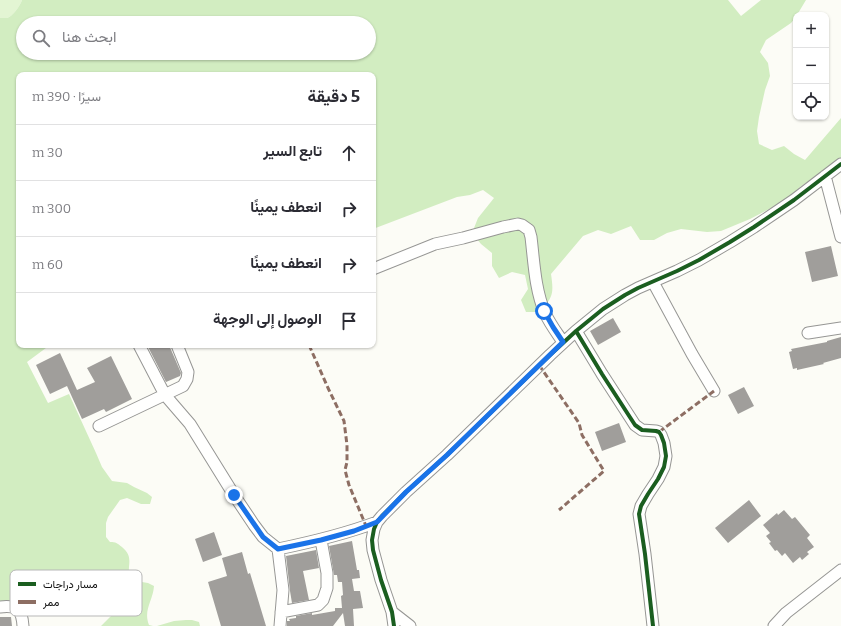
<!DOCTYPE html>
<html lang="ar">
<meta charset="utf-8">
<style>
body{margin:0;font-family:Bitter,Vazirmatn,serif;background:#f7f7f7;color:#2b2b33;direction:rtl}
.controls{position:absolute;right:12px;top:12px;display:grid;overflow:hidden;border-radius:8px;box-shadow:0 1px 3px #0004}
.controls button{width:36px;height:36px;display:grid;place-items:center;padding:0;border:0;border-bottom:1px solid #e1e1e2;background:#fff;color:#2b2b33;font:20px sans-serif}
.stop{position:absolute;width:12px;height:12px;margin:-9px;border:3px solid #1a73e8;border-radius:50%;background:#fff}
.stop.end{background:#1a73e8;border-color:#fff;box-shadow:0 1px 4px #0008}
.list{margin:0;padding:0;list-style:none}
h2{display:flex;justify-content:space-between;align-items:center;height:52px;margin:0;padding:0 16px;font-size:17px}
h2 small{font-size:13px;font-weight:400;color:#7c7c81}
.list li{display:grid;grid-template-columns:26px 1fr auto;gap:12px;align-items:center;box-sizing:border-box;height:56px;padding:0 16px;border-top:1px solid #e1e1e2}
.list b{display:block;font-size:15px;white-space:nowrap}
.list em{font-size:13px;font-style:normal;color:#7c7c81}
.icon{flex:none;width:22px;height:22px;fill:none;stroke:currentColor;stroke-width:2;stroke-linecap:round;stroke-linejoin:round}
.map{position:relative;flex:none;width:841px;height:626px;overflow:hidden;direction:ltr}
.search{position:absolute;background:#fff;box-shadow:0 1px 3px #0004;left:16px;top:16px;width:360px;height:44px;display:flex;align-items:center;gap:10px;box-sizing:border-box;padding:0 14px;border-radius:22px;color:#7c7c81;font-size:15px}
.panel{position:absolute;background:#fff;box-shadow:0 1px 3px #0004;left:16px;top:72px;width:360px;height:276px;border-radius:8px;direction:rtl}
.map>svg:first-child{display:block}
.green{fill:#e3f5d3}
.forest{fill:#d2edc1;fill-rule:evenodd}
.building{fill:#a09e9b}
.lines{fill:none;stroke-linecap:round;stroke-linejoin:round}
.minor-casing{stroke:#969694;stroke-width:13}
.minor{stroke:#fffffe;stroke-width:11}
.quiet{stroke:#8d6e63;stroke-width:3;stroke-dasharray:6 3;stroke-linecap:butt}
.cycleway-casing{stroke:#fff;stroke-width:6}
.cycleway{stroke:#1b5e20;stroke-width:4}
.route{stroke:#1a73e8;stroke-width:5}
.key{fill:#fff;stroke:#b7b7b7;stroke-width:1}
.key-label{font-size:11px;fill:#101010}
</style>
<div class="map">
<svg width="841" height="626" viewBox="0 0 841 626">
<rect width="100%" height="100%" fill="#fcfcf6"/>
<path class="green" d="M0 0H22C20 6 13 16 7 18 5 18 2 18 0 18Z"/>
<path class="forest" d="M22 0H728L741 16 761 0H806L797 15H796V17L791 23 766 40 760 52 768 63 770 76 765 90 759 117 757 131 759 144 772 150 784 146 794 154 805 160 841 118V164L823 172 812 179 800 187 792 197 750 219 721 231 707 232 681 229 667 233 654 240H640L631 226 611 234 598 230 583 236 551 274C554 294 553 298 539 312H526L521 300 528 289 525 275 512 272 499 278 492 266V253L481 244 472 233 478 218 494 198 483 190 470 195 457 197 373 229V75H19V258L16 259 19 265V345H50L27 362 48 403 69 394 96 453 102 467 112 481 127 483 134 487 147 493 152 497 150 504H141L127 498 120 500 108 517 106 523V537L110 542C116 542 117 543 122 547 135 558 126 565 130 579L136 581 148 583 154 586C153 601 143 610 149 625L153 626H101L112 615 114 603 111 584 103 575 96 577 76 592 55 598 0 603V18C2 18 5 18 7 18 13 16 20 6 22 0ZM23 23H369V53H23Z
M186 620H192L199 622 200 626H157L174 621Z"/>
<path class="building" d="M831 246 838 276 812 282 805 252Z
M613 318 621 332 598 345 590 331Z
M841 337V358L823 363 824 364 797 370V368L793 369 789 352 792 351 791 349 827 342V341Z
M147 345H169L181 373 180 376 166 382Z
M60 353 77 390 95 382 87 368 111 356 132 399 106 412 104 409 82 419 67 386 50 394 36 365Z
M744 387 754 406 738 414 728 395Z
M619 423 626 442 602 451 595 432Z
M749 500 761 516 728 543 715 528Z
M784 510 792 519 795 517 810 535 807 538 814 547 807 552 809 554 802 560 800 557 793 563 785 553 782 556 777 550 775 551 769 543 771 542 766 536 770 533 763 525 777 513 778 515Z
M214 532 222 555 203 562 195 539Z
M352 541 357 570H359L360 578 352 579 354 591H360L363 608 353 609 354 626H345L343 613 333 626H287V621H290L289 619 296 618V616L312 613V615L335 611V608H342L341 596 343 595 342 582H338L337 575H334L329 546Z
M316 550 319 568 303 571 309 600 292 603 290 591 286 556Z
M242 552 248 574 250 573 266 626H221L208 582 227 576 222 558Z
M0 617H11L12 626H0Z"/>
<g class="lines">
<defs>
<path id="minor" d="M825 176 841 237
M373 269 435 244 463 238 503 227 518 224 522 225 529 230 531 237C534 262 535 290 545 313 550 324 557 333 563 342
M653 282 692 354 714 391
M576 331 602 374 635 425 642 430 656 431 659 432 661 435 664 443 666 456 664 467 658 479 648 494 641 506 639 514 645 554 653 626
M808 333 841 328
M139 345 165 395 190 424 234 495 254 525 263 537 278 549 283 590 280 626
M99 426 183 386 187 379 188 372 177 345
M278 549C312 542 345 534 377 522
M0 607C17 605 22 609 23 626
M281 612 318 605 323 600 327 588V573L321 540
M392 612 410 626
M394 626 392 612 381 580 373 550 372 540 374 529 377 522 382 516 406 492 447 455 550 355 576 331 603 309 625 295 638 288 677 271 699 260 730 242 754 227 794 200 841 164
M774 626 786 613 841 570"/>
</defs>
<use href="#minor" class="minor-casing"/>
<use href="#minor" class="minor"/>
<path class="quiet" d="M309 345 328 388 344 421 347 445V462L345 470 349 485 366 526
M539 365 579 423 582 435 604 471 559 510
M659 432 714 391"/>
<defs>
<path id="cycleway" d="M576 331 602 374 635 425 642 430 656 431 659 432 661 435 664 443 666 456 664 467 658 479 648 494 641 506 639 514 645 554 653 626
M394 626 392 612 381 580 373 550 372 540 374 529 377 522 382 516 406 492 447 455 550 355 576 331 603 309 625 295 638 288 677 271 699 260 730 242 754 227 794 200 841 164"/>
</defs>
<use href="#cycleway" class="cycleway-casing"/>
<use href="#cycleway" class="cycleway"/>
</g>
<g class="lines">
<path class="route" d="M234 495 263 537 278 549 321 540 354 531 377 522 406 492 447 455 563 342 553 327 544 311"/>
</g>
<rect x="10" y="570" width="132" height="46" rx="6" class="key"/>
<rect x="18" y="582" width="18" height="4" fill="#1b5e20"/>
<rect x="18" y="600" width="18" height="4" fill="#8d6e63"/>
<g class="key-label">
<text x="43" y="588">مسار دراجات</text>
<text x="43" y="606">ممر</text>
</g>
</svg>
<div class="controls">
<button>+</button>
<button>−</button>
<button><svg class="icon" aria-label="locate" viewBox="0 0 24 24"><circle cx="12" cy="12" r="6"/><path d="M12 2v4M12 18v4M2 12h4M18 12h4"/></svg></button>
</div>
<div class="stop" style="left:544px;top:311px"></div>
<div class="stop end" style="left:234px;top:495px"></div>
<div class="search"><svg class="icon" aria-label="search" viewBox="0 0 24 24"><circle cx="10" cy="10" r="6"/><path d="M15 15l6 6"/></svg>ابحث هنا</div>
<section class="panel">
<h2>5 دقيقة<small>سيرًا · 390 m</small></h2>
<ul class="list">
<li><svg class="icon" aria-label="ahead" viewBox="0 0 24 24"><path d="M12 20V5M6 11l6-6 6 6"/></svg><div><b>تابع السير</b></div><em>30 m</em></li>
<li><svg class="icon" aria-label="right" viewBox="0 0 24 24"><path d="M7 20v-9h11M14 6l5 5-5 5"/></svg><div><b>انعطف يمينًا</b></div><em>300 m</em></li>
<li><svg class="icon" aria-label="right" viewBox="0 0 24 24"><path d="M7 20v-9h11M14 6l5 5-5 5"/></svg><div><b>انعطف يمينًا</b></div><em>60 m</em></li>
<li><svg class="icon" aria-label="arrive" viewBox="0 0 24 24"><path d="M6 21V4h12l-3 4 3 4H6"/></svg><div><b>الوصول إلى الوجهة</b></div></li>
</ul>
</section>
</div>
